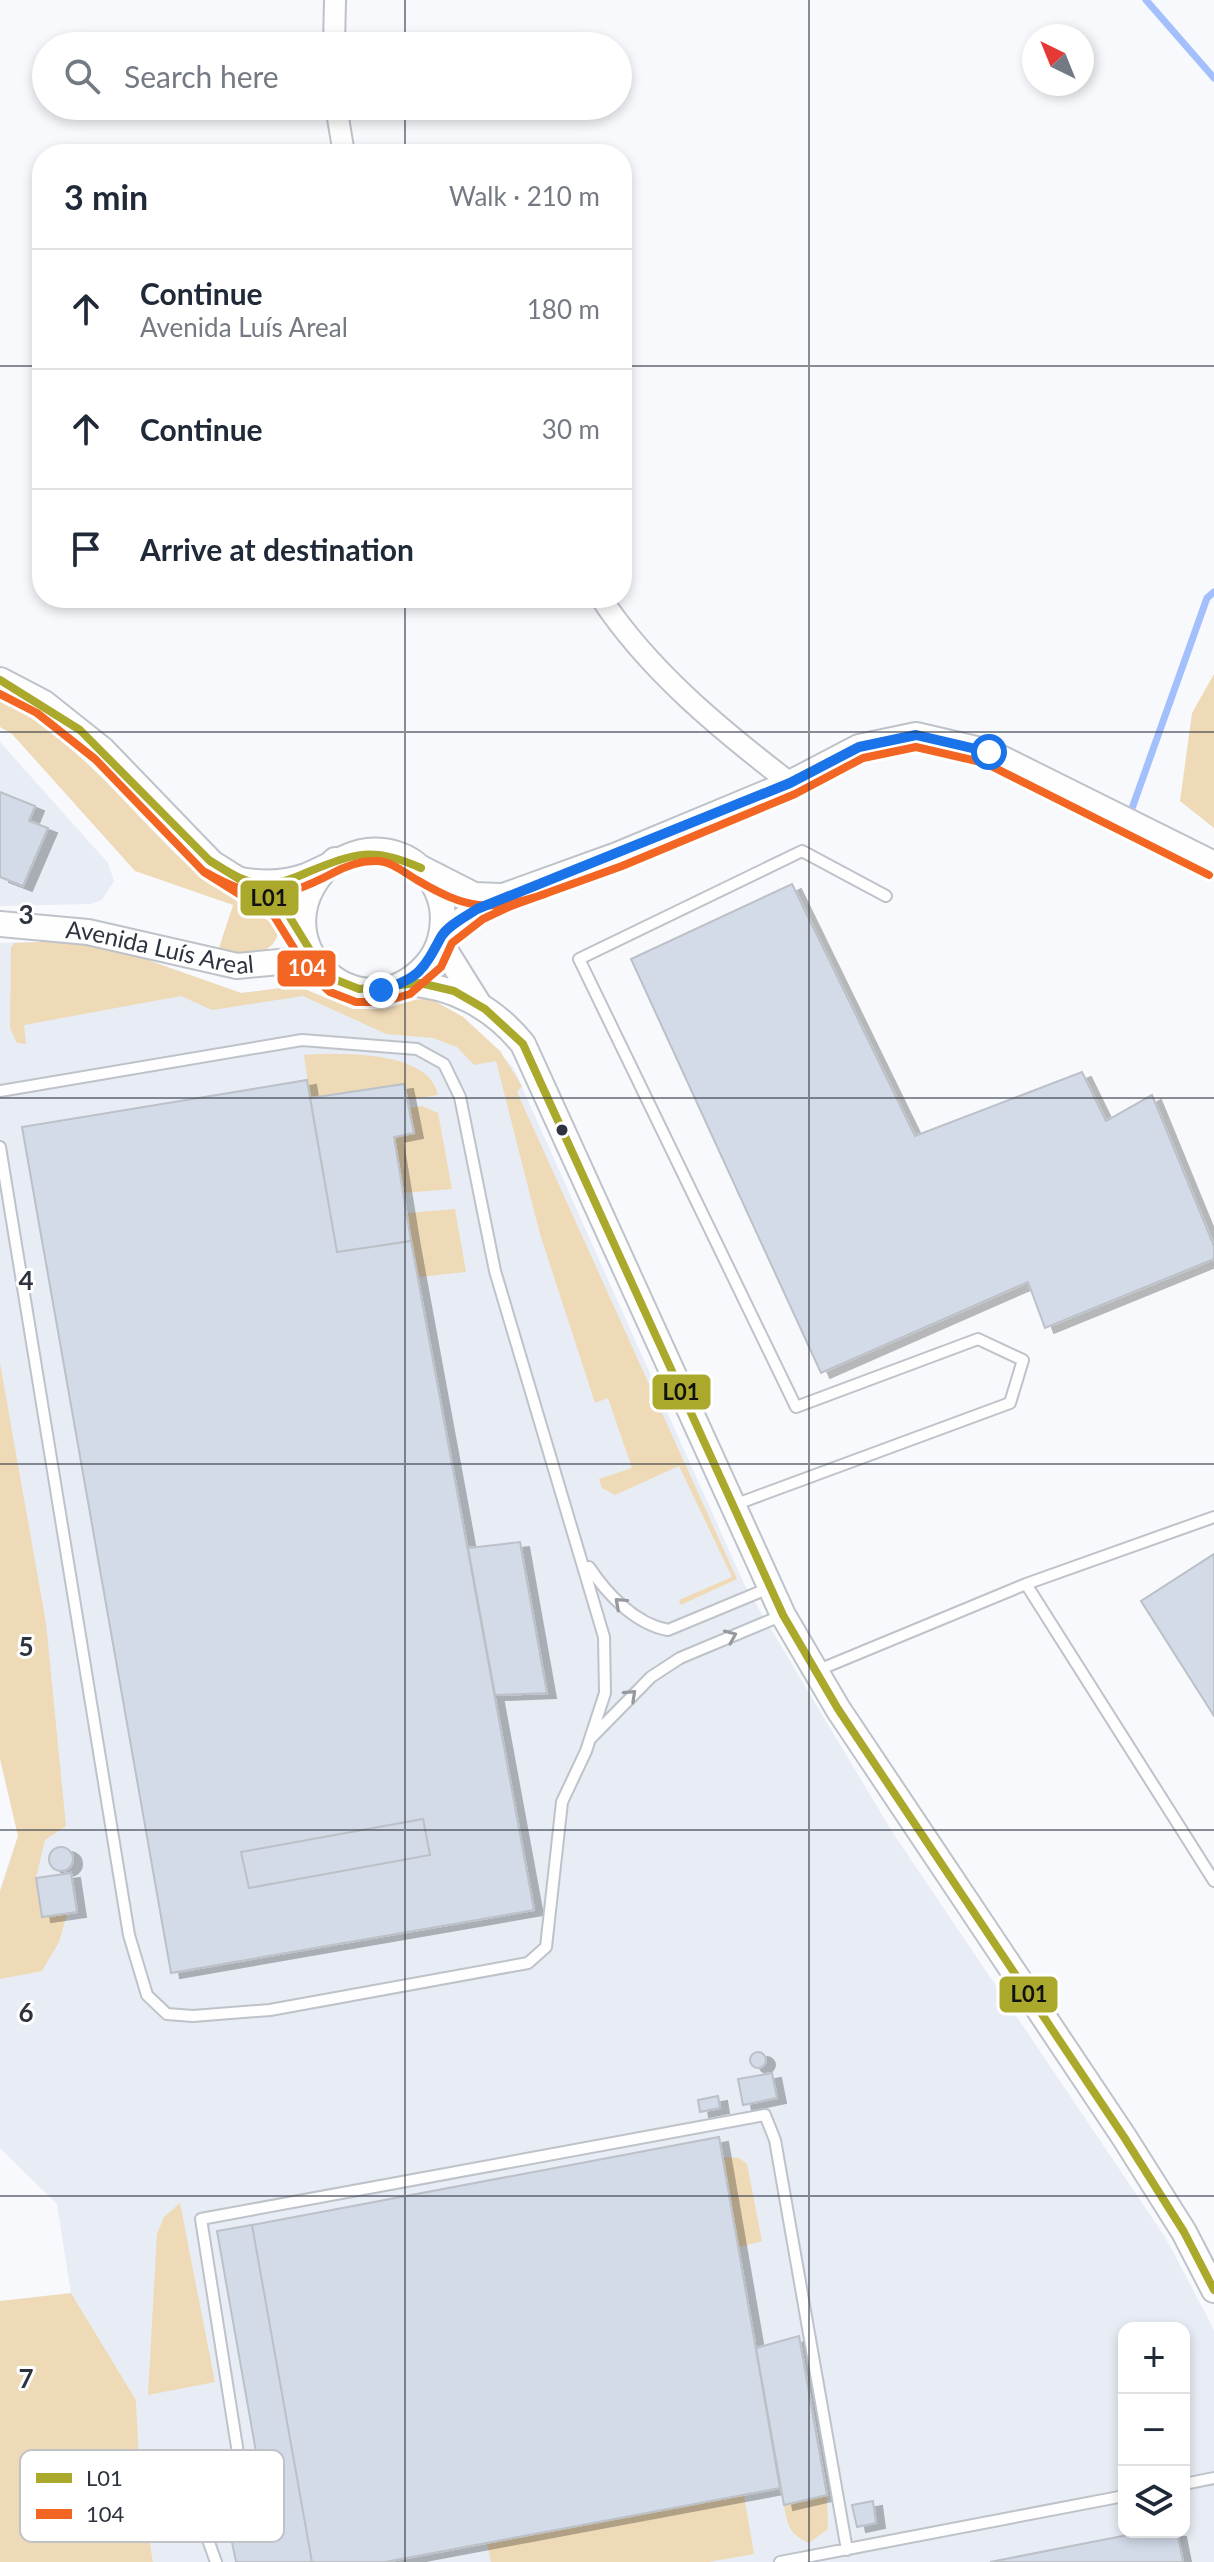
<!DOCTYPE html>
<meta charset="utf-8">
<style>
body{margin:0;font-family:Lato,sans-serif;background:#f6f6f7;color:#1f2937}
.controls{position:absolute;right:24px;bottom:24px;display:grid;overflow:hidden;border-radius:16px;box-shadow:0 4px 12px #0003}
.controls button{width:72px;height:72px;display:grid;place-items:center;padding:0;border:0;border-bottom:2px solid #e0e1e3;background:#fff;color:#1f2937;font:40px sans-serif}
.compass{position:absolute;left:1022px;top:24px;width:72px;height:72px;border-radius:50%;background:#fff;box-shadow:0 4px 12px #0003;rotate:317deg}
.stop{position:absolute;width:24px;height:24px;margin:-18px;border:6px solid #1a73e8;border-radius:50%;background:#fff}
.stop.end{background:#1a73e8;border-color:#fff;box-shadow:0 2px 8px #0008}
.list{margin:0;padding:0;list-style:none}
h2{display:flex;justify-content:space-between;align-items:center;height:104px;margin:0;padding:0 32px;font-size:34px}
h2 small{font-size:26px;font-weight:400;color:#747a83}
.list li{display:grid;grid-template-columns:52px 1fr auto;gap:24px;align-items:center;box-sizing:border-box;height:120px;padding:0 32px;border-top:2px solid #e0e1e3}
.list b{display:block;font-size:30px;white-space:nowrap}
.list p{margin:0;font-size:26px;white-space:nowrap;color:#747a83}
.list em{font-size:26px;font-style:normal;color:#747a83}
.icon{flex:none;width:44px;height:44px;fill:none;stroke:currentColor;stroke-width:2;stroke-linecap:round;stroke-linejoin:round}
.map{position:relative;flex:none;width:1214px;height:2562px;overflow:hidden}
.search{position:absolute;background:#fff;box-shadow:0 4px 12px #0003;left:32px;top:32px;width:600px;height:88px;display:flex;align-items:center;gap:20px;box-sizing:border-box;padding:0 28px;border-radius:44px;color:#747a83;font-size:30px}
.panel{position:absolute;background:#fff;box-shadow:0 4px 12px #0003;left:32px;top:144px;width:600px;height:464px;border-radius:32px}
.map>svg:first-child{display:block}
.built{fill:#e7ecf5;fill-rule:evenodd}
.green{fill:#efdab7}
.lines{fill:none;stroke-linecap:round;stroke-linejoin:round}
.stream{stroke:#a4c0fc;stroke-width:7}
.building{fill:#d3dbe9;stroke:#bcc0c7;stroke-width:2;filter:url(#shadow)}
.service-casing{stroke:#bec2c9;stroke-width:14}
.minor-casing{stroke:#bec2c9;stroke-width:24}
.tertiary-casing{stroke:#bec2c9;stroke-width:28}
.service{stroke:#fefeff;stroke-width:10}
.minor{stroke:#fefeff;stroke-width:20}
.tertiary{stroke:#fefeff;stroke-width:24}
.bus-1-casing{stroke:#fff;stroke-width:14}
.bus-2-casing{stroke:#fff;stroke-width:14}
.bus-1{stroke:#aaa92b;stroke-width:8}
.bus-2{stroke:#f26522;stroke-width:8}
.oneway{stroke:#96999f}
.route{stroke:#1a73e8;stroke-width:10}
.grid{fill:none;stroke:#2e343f;stroke-width:2;stroke-opacity:0.55}
.bus-dot{fill:#2e343f;stroke:#fff;stroke-width:3}
.labels{text-anchor:middle;stroke-width:6;stroke-linejoin:round;paint-order:stroke}
.street-label{font-size:24px;fill:#2e343f;stroke:#fff}
.key{fill:#fff;stroke:#c0c2c5;stroke-width:2}
.key-label{font-size:22px;fill:#2e343f}
.grid-label{font-size:26px;text-anchor:middle;font-weight:bold;fill:#2e343f;stroke:#fff;stroke-width:6;stroke-linejoin:round;paint-order:stroke}
.line-badge{stroke:#fff;stroke-width:3}
.badge-label{font-size:22px;text-anchor:middle;font-weight:bold;fill:#fff}
.pale-badge-label{font-size:22px;text-anchor:middle;font-weight:bold;fill:#111}
</style>
<div class="map">
<svg width="1214" height="2562" viewBox="0 0 1214 2562">
<defs>
<filter id="shadow"><feDropShadow dx="9" dy="5" stdDeviation="0" flood-color="#0004"/></filter>
</defs>
<rect width="100%" height="100%" fill="#f7f9fc"/>
<path class="built" d="M0 742 108 863 114 881 102 900 90 904 0 906Z
M91 940 241 993 297 986 353 1009 429 998 463 1017 513 1067 744 1584 891 1830 1165 2237 1209 2320 1214 2332V2562H153L140 2479 136 2400 71 2293 57 2204 0 2148V1889L18 1836 0 1747V943ZM1124 2328H1184V2532H1124Z"/>
<path class="green" d="M1214 674V828L1180 801 1192 713Z
M0 699C88 747 131 816 204 880 230 902 270 892 279 931 272 960 241 954 217 954L233 905 135 871 12 734 0 727Z
M91 940 241 993 297 986 353 1009 429 998 463 1017 500 1051 522 1086 517 1092 737 1579 681 1605 679 1600 732 1577 679 1466 615 1495 602 1488 599 1479 632 1468 608 1398 595 1403 540 1234 496 1061 474 1065 457 1047 433 1038 386 1034 303 996 212 1010 181 996 24 1025 26 1044 17 1043 10 1028 11 947 15 943Z
M304 1055C340 1053 430 1050 438 1095L408 1100 404 1085 310 1098Z
M422 1106 438 1113 452 1189 403 1193 394 1137 414 1132 409 1108Z
M455 1209 466 1272 418 1277 407 1213Z
M0 1363 46 1623 66 1826 45 1840 36 1878 42 1917 67 1914 59 1942 42 1971 0 1979V1892L18 1836 0 1759Z
M723 2157 739 2158 747 2164 762 2241 739 2247Z
M180 2203 215 2382 148 2395 157 2234 164 2217Z
M71 2293 136 2400 140 2479 153 2562H0V2301Z
M744 2495 754 2554 708 2562H491L487 2543Z
M827 2495 828 2529 809 2543C790 2535 787 2525 784 2505Z"/>
<g class="lines">
<path class="stream" d="M1146 0 1214 78
M1130 814 1207 598 1214 592"/>
</g>
<path class="building" d="M0 792 35 806 29 821 48 828 23 886 0 877Z
M792 884 915 1136 1082 1072 1106 1121 1152 1095 1214 1246V1259L1045 1328 1028 1282 821 1373 631 959Z
M307 1080 337 1252 411 1241 534 1910 171 1973 22 1127Z
M404 1084 414 1133 394 1137 411 1241 337 1252 310 1098Z
M520 1542 547 1693 495 1695 468 1548Z
M1214 1554V1716L1141 1601Z
M423 1819 430 1855 249 1888 241 1852Z
M49 1859a12 12 0 1 1 24 0a12 12 0 1 1-24 0Z
M71 1873 77 1912 42 1917 36 1878Z
M750 2060a8 8 0 1 1 16 0a8 8 0 1 1-16 0Z
M772 2073 777 2098 743 2105 738 2079Z
M718 2096 720 2108 700 2112 698 2100Z
M719 2137 780 2488 385 2562H312L252 2225Z
M252 2225 312 2562H236L224 2501 264 2497 217 2231Z
M799 2336 827 2495 784 2505 756 2348Z
M873 2501 876 2523 857 2527 852 2505Z
M1143 2532H1177L1183 2562H990Z"/>
<g class="lines">
<defs>
<path id="service" d="M0 1091 302 1040 417 1049 444 1064 460 1097 495 1271 604 1637 605 1693 586 1751 562 1802 546 1947 528 1963 270 2010 193 2016 167 2014 147 1995 129 1935 0 1147
M734 1505 1010 1403 1023 1360 978 1339 796 1407 579 959 802 851 886 896
M589 1567C607 1594 635 1624 668 1630L769 1588
M1026 1584 1214 1881
M816 1671 1026 1584 1214 1517
M592 1737 651 1677 680 1658 783 1615
M1184 2484 1214 2478
M216 2562 185 2476 240 2466 201 2219 765 2115 775 2140 847 2550
M780 2562 1124 2496"/>
<path id="minor" d="M334 46 335 0
M336 106 344 154
M601 598C649 671 721 730 790 783"/>
<g id="tertiary">
<path d="M0 680 44 703 103 750 212 863 282 907 303 936"/>
<path d="M423 869 474 895 500 896"/>
<path d="M240 880C263 884 284 884 306 876 339 863 359 842 397 854 420 861 438 884 442 907 445 928 440 949 427 964 360 1041 248 936 335 860"/>
<path id="s1" d="M0 924 88 932 237 966 290 961 318 965"/>
<path d="M442 935 477 909 506 895 617 855 790 783 859 747 916 735 989 752 1214 864"/>
<path d="M440 942 478 1003"/>
<path d="M404 983C452 985 493 1007 523 1044L783 1615 838 1709 1124 2137 1184 2232 1214 2290"/>
</g>
</defs>
<use href="#service" class="service-casing"/>
<use href="#minor" class="minor-casing"/>
<use href="#tertiary" class="tertiary-casing"/>
<use href="#service" class="service"/>
<use href="#minor" class="minor"/>
<use href="#tertiary" class="tertiary"/>
<defs>
<path id="bus-1" d="M0 680 80 730 210 861 273 900 289 916 318 963 334 979 359 989 420 983 454 991 485 1009 523 1044 783 1615 838 1709 1124 2137 1184 2232 1214 2290
M209 860C227 871 244 884 266 884 280 884 295 878 308 872 355 853 373 846 421 868"/>
<path id="bus-2" d="M0 694 37 713 95 759 204 872 274 916 310 974 330 992 356 1002H383L410 994 441 967 452 943 483 919 511 906 622 866 795 794 863 758 916 747 985 763 1209 875
M205 872C257 901 279 901 331 874 345 866 362 860 378 861 392 862 405 873 417 880 466 909 490 913 545 894"/>
</defs>
<use href="#bus-1" class="bus-1-casing"/>
<use href="#bus-2" class="bus-2-casing"/>
<use href="#bus-1" class="bus-1"/>
<use href="#bus-2" class="bus-2"/>
</g>
<defs><path id="oneway-chevron" d="M-2-3.5L2.5 0L-2 3.5" fill="none" stroke-width="1.6" stroke-linecap="round" stroke-linejoin="round" transform="scale(2)"/></defs>
<g class="oneway">
<use href="#oneway-chevron" transform="translate(620 1603) rotate(-138)"/>
<use href="#oneway-chevron" transform="translate(731 1636) rotate(-23)"/>
<use href="#oneway-chevron" transform="translate(631 1695) rotate(-43)"/>
</g>
<g class="lines">
<path class="route" d="M381 990C419 979 424 969 441 937 448 925 467 916 477 909L790 783 859 747 916 735 989 752"/>
</g>
<path class="grid" d="M405 0V46M809 0V2562M405 106V154M0 366H42M622 366H1214M405 598V2562M0 732H1214M0 1098H1214M0 1464H1214M0 1830H1214M0 2196H1214"/>
<circle class="bus-dot" cx="562" cy="1130" r="7"/>
<g class="labels">
<g class="street-label">
<text dy="8" stroke="none"><textPath href="#s1" startOffset="162">Avenida Luís Areal</textPath></text>
</g>
</g>
<rect x="20" y="2450" width="264" height="92" rx="12" class="key"/>
<rect x="36" y="2473" width="36" height="10" fill="#aaa92b"/>
<rect x="36" y="2509" width="36" height="10" fill="#f26522"/>
<g class="key-label">
<text x="86" y="2486">L01</text>
<text x="86" y="2522">104</text>
</g>
<g class="grid-label">
<text x="26" y="924">3</text>
<text x="26" y="1290">4</text>
<text x="26" y="1656">5</text>
<text x="26" y="2022">6</text>
<text x="26" y="2388">7</text>
</g>
<g class="line-badge">
<rect x="239" y="879" width="61" height="38" rx="8" fill="#aaa92b"/>
<rect x="276" y="949" width="61" height="39" rx="8" fill="#f26522"/>
<rect x="651" y="1373" width="61" height="38" rx="8" fill="#aaa92b"/>
<rect x="998" y="1975" width="61" height="39" rx="8" fill="#aaa92b"/>
</g>
<g class="badge-label">
<text x="307" y="976">104</text>
</g>
<g class="pale-badge-label">
<text x="269" y="906">L01</text>
<text x="681" y="1400">L01</text>
<text x="1029" y="2002">L01</text>
</g>
</svg>
<div class="controls">
<button>+</button>
<button>−</button>
<button><svg class="icon" aria-label="layers" viewBox="0 0 24 24"><path d="M12 4l9 5-9 5-9-5zM3 14l9 5 9-5"/></svg></button>
</div>
<svg class="compass" viewBox="-18 -18 36 36"><path d="M0-13l5 13h-10z" fill="#e53935"/><path d="M0 13l5-13h-10z" fill="#747a83"/></svg>
<div class="stop" style="left:989px;top:752px"></div>
<div class="stop end" style="left:381px;top:990px"></div>
<div class="search"><svg class="icon" aria-label="search" viewBox="0 0 24 24"><circle cx="10" cy="10" r="6"/><path d="M15 15l6 6"/></svg>Search here</div>
<section class="panel">
<h2>3 min<small>Walk · 210 m</small></h2>
<ul class="list">
<li><svg class="icon" aria-label="ahead" viewBox="0 0 24 24"><path d="M12 20V5M6 11l6-6 6 6"/></svg><div><b>Continue</b><p>Avenida Luís Areal</p></div><em>180 m</em></li>
<li><svg class="icon" aria-label="ahead" viewBox="0 0 24 24"><path d="M12 20V5M6 11l6-6 6 6"/></svg><div><b>Continue</b></div><em>30 m</em></li>
<li><svg class="icon" aria-label="arrive" viewBox="0 0 24 24"><path d="M6 21V4h12l-3 4 3 4H6"/></svg><div><b>Arrive at destination</b></div></li>
</ul>
</section>
</div>
